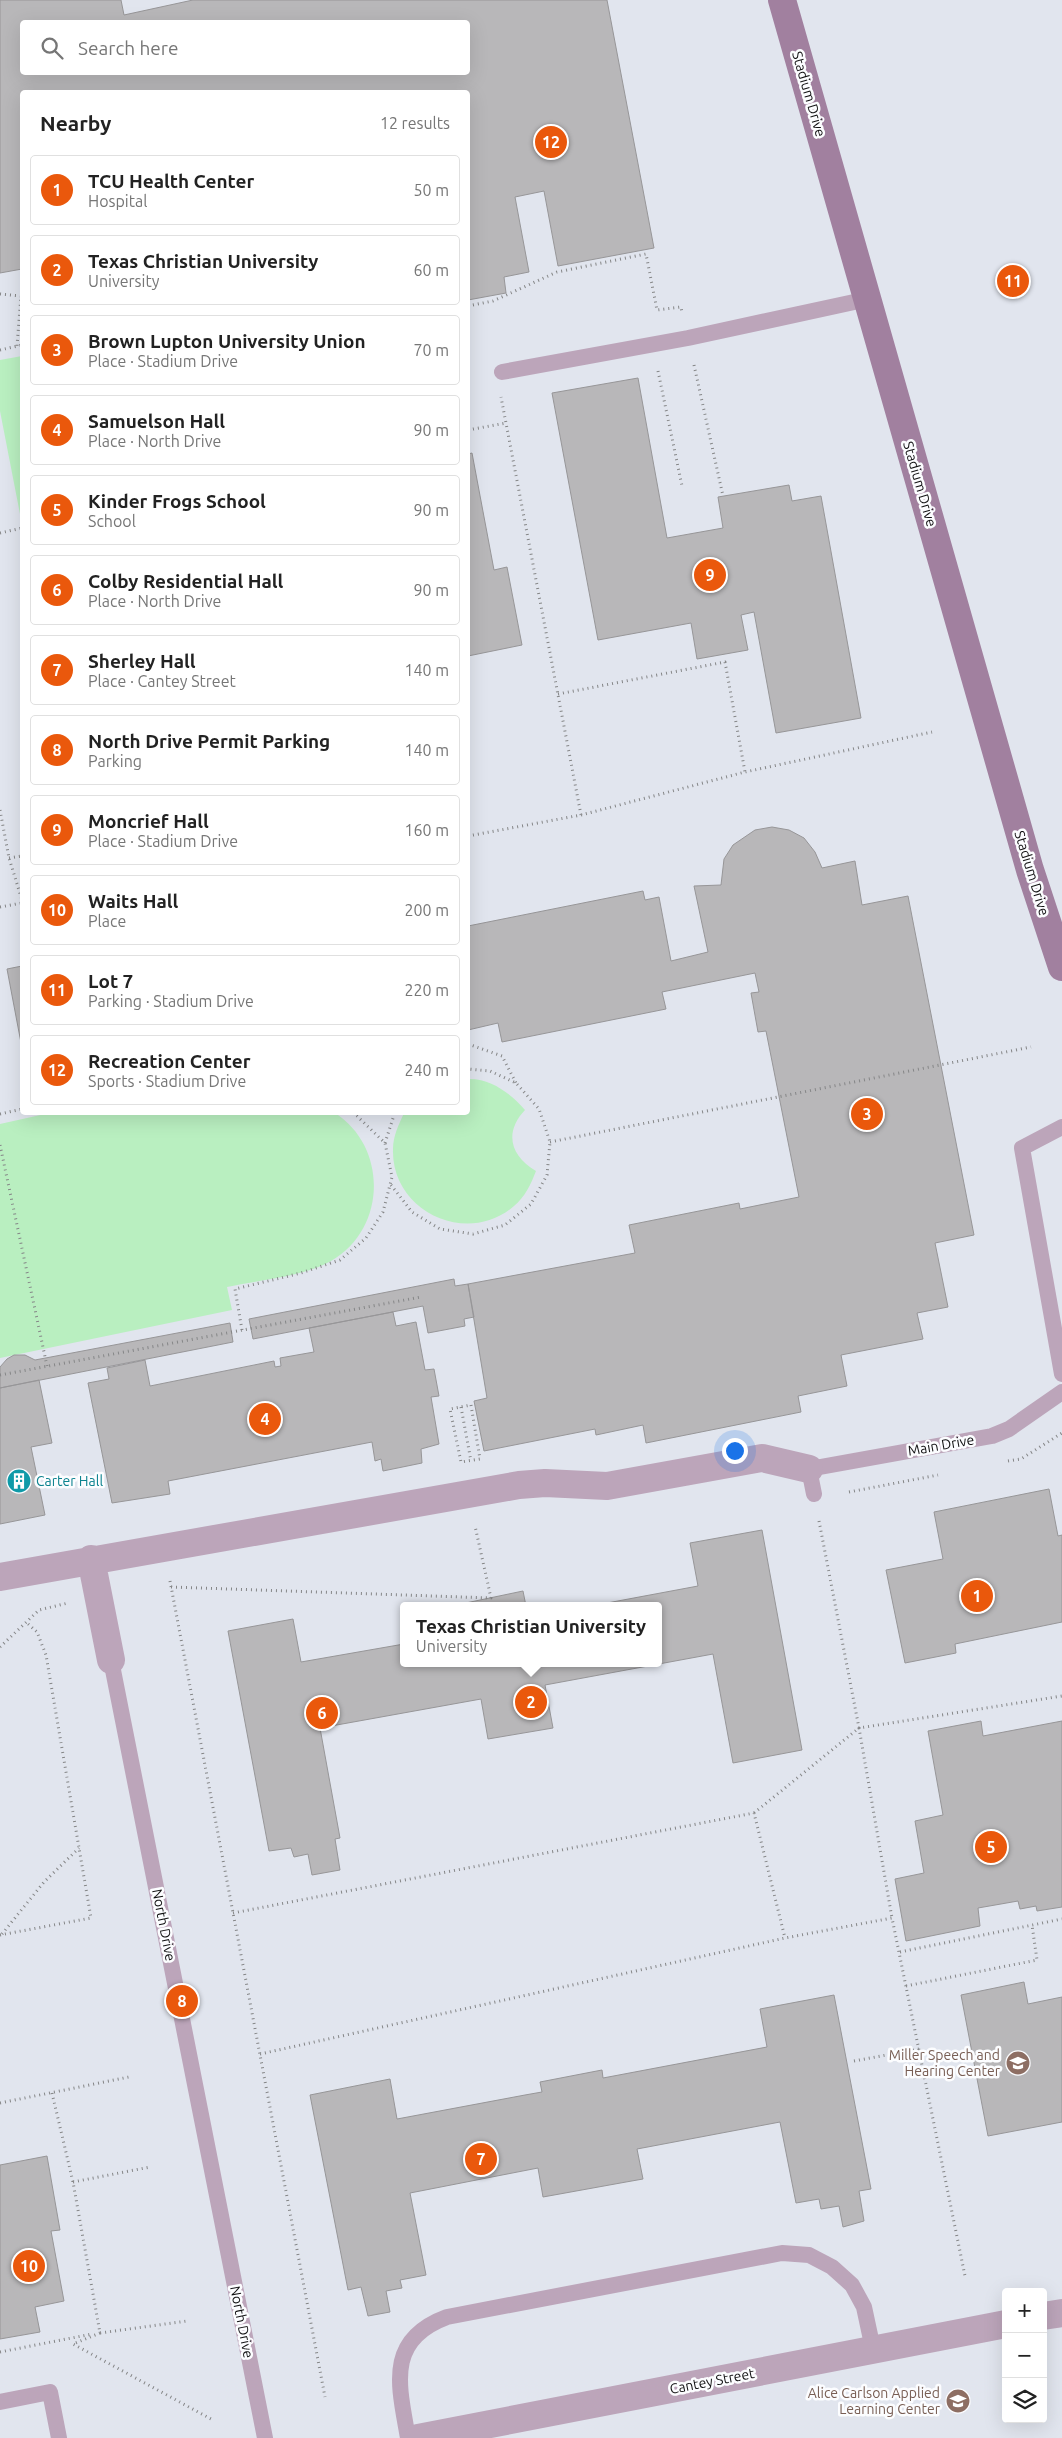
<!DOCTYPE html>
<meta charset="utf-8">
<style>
body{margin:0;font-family:Ubuntu,sans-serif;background:#f6f6f6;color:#222}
.controls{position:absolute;right:15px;bottom:15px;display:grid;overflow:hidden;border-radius:5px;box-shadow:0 5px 20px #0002}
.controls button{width:45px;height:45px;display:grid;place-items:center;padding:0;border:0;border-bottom:1px solid #e0e0e0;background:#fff;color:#222;font:25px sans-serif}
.you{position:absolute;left:734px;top:1450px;width:18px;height:18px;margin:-12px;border:4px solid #fff;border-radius:50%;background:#1a73e8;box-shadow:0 0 0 8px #1a73e833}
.badge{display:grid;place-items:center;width:32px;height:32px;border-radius:50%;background:#ea580c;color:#fff;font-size:16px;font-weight:700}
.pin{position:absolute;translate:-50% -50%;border:2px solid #fff;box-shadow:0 1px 5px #0006}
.popup{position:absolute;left:400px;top:1602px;width:262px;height:65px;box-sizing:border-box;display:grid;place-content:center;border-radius:5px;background:#fff;filter:drop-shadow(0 1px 4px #0005);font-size:16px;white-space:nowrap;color:#767676}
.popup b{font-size:19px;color:#222}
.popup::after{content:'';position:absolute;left:50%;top:100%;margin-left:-10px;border:10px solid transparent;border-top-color:#fff}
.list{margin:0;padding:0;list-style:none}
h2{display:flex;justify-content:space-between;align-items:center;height:65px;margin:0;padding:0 20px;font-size:21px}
h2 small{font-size:16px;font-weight:400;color:#767676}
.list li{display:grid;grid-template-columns:32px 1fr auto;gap:15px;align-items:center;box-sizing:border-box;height:70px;margin:0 10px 10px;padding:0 10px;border:1px solid #e0e0e0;border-radius:5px}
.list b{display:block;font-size:19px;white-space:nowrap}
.list p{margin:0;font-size:16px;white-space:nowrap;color:#767676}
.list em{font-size:16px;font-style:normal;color:#767676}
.icon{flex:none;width:28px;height:28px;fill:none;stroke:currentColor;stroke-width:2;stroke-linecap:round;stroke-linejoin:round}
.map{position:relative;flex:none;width:1062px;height:2438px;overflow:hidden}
.search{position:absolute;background:#fff;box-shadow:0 5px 20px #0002;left:20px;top:20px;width:450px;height:55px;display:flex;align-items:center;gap:12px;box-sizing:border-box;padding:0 18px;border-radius:5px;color:#767676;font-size:19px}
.panel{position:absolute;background:#fff;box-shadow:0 5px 20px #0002;left:20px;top:90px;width:450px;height:1025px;border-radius:5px}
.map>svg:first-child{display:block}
.built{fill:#e1e5ee;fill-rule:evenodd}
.green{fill:#b9efc0}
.building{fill:#b8b7b9;stroke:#979698;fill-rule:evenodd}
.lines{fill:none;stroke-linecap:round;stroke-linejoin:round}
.path{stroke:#858687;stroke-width:3;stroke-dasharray:1 4;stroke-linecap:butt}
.lane{stroke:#bca5ba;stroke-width:16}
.street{stroke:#bca5ba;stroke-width:28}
.secondary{stroke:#a1809f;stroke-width:28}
.labels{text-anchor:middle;stroke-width:5;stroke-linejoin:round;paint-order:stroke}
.street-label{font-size:14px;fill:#101011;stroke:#fcfdff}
.culture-label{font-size:14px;fill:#0d838f;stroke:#fcfdff;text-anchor:start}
.education-label{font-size:14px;fill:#785e54;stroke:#fcfdff;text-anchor:end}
</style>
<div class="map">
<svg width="1062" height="2438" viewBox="0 0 1062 2438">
<rect width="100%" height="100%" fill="#eff0f1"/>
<path class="built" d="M0 0H1062V2438H0ZM22 22H468V72H22ZM22 92H468V1112H22ZM404 1606H658V1663H404ZM1006 2292H1043V2419H1006Z"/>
<path class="green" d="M22 356V514H20L0 411V360Z
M468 1079C491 1078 511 1094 525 1110 504 1132 510 1156 536 1171 531 1184 525 1197 514 1206 467 1247 391 1211 393 1149 393 1136 399 1124 404 1113L468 1112Z
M54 1112H192V1115L205 1112 335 1113C388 1147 387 1229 331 1261 303 1277 258 1280 227 1287L232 1310 0 1358V1124Z"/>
<path class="building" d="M0 0H121L124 15 193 0H607L654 248 558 266 544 191 515 197 529 272 504 277 506 293 468 300V92H22V269L0 273ZM22 22H468V72H22Z
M638 378 667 538 723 528 718 497 789 485 792 501 821 496 861 718 776 733 754 612 741 615 748 650 697 659 691 623 598 640 552 393Z
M472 453 494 570 507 567 522 645 468 656V454Z
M772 827 789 830 804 838 815 852 822 868 855 861 862 905 908 896 974 1235 935 1243 948 1307 917 1313 923 1339 841 1355 847 1386 798 1396 801 1412 646 1443 643 1425 596 1435 595 1429 484 1451 474 1401 487 1398 468 1284 635 1253 629 1225 739 1203 740 1209 799 1197 766 1031 758 1032 751 993 759 992 755 973 662 992 666 1009 502 1042 498 1023 468 1030V926L643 891 645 900 659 897 671 961 708 952 694 886 721 885 724 859 733 845 755 830Z
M22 966V1048L7 969Z
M454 1279 455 1286 468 1284 474 1317 464 1319 465 1326 428 1333 423 1306 253 1339 249 1319Z
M393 1312 396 1326 416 1322 425 1370 434 1369 439 1396 431 1397 439 1444 421 1449 422 1463 383 1471 381 1459 375 1461 372 1442 168 1481 170 1494 112 1503 88 1383 109 1379 107 1368 145 1360 150 1386 274 1361 275 1367 281 1366 280 1358 314 1352 309 1328Z
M230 1323 233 1342 0 1388V1367L7 1359 14 1355H25L35 1360Z
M39 1380 52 1443 31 1447 45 1515 0 1524V1388Z
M1049 1489 1058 1536 1062 1535V1622L955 1644 956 1653 905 1663 886 1570 943 1559 934 1512Z
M762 1530 802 1750 733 1763 713 1654 545 1685 553 1728 488 1739 481 1699 320 1728 340 1838 335 1839 340 1870 312 1875 308 1854 294 1857 291 1848 269 1851 228 1631 293 1619 301 1662 404 1644V1663H658V1606H591L698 1586 690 1543Z
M523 1591 526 1606H461V1604Z
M981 1721 983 1736 1062 1721V1907L1037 1911 1036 1906 1020 1909 1018 1901 978 1908 980 1926 906 1941 895 1879 924 1873 915 1821 943 1815 928 1731Z
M1024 1982 1028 2004 1062 1997V2122L988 2136 961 1995Z
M834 1995 871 2189 859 2191 864 2221 843 2227 839 2206 821 2209 819 2199 796 2203 780 2122 637 2149 643 2179 626 2182 543 2197 538 2168 410 2193 426 2275 400 2280 402 2288 386 2291 390 2312 368 2316 361 2287 348 2290 310 2095 390 2079 397 2119 525 2095 542 2092 540 2082 602 2070 603 2078 767 2047 760 2009Z
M47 2156 60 2230 51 2231 64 2301 35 2307 40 2332 0 2339V2165Z"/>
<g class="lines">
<path class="path" d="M0 294 21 296 17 346
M468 306 493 301 557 272 646 254 657 310 681 307 682 313
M0 350 22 345
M694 365 723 496
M658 371 682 486
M468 430 506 423
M0 533 22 528
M558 694 725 662 745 772
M0 810 9 858 22 900
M581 815 745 772 932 732
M468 836 581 815 501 397
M9 858 22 856
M0 907 22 903
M468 1044 502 1056 516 1083
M0 1114 22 1109
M550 1142 1031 1047
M385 1143 395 1112
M0 1145 47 1366
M391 1185 412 1212 440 1229 473 1234 505 1225 531 1204 547 1175 550 1142 539 1109 516 1083 490 1071 468 1069
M242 1330 235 1289 301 1273 340 1260 366 1238 383 1212 392 1177 385 1143 357 1116 350 1112
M0 1375 421 1297
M471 1405 480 1459 461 1462 450 1409Z
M461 1407 471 1461
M1008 1461 1021 1459 1062 1433
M849 1492 938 1475
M819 1521 859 1728 1062 1696
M170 1581 325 2397
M171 1587 491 1598 475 1526
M0 1647 39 1610 68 1603
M754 1813 859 1728 892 1918
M233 1913 754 1813 785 1938
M2 1934 44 1882 79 1848
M0 1935 91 1918 46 1655 37 1632 26 1622
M900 1952 1062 1919
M906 1986 1037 1960 1032 1925
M260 2054 785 1938 892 1918 965 2276
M854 2061 919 2049
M52 2093 73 2182 100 2333 187 2321
M0 2103 129 2077
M73 2182 150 2167
M100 2333 73 2344 211 2419
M0 2352 92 2334"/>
<path class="lane" d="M502 372 688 338 868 299
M1062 1127 1022 1148 1062 1374
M814 1494 809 1469 992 1436 1009 1429 1062 1392
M111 1660 265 2438
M0 2402 50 2392 59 2438
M408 2438C399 2386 385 2340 447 2317L782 2253 809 2255 832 2267 852 2285 864 2307 873 2349"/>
<path class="street" d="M91 1559 111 1660
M0 1577 519 1485 545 1483 607 1486 762 1458 809 1469
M1043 2316 1062 2313
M418 2438 1006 2324"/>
<path class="secondary" d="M782 0 1030 870 1062 967"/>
</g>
<defs>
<symbol id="building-disc" viewBox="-11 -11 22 22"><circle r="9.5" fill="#0f9aa8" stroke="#fcfdff"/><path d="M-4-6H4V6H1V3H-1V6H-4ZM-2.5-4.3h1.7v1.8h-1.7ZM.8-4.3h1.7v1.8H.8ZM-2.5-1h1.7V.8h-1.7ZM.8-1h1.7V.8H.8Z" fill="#fff"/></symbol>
<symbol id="school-disc" viewBox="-11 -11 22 22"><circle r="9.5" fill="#8d6e63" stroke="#fcfdff"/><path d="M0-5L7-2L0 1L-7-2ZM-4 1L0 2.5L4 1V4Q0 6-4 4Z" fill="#fff"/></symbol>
</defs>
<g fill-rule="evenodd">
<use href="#building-disc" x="5" y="1467" width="28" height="28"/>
<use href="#school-disc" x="1004" y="2049" width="28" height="28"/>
<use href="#school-disc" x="944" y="2387" width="28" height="28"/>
</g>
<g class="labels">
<g class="street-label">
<text transform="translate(809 94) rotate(74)" y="5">Stadium Drive</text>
<text transform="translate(920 484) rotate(74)" y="5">Stadium Drive</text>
<text transform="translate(1032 873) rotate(73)" y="5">Stadium Drive</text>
<text transform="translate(941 1445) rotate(-10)" y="5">Main Drive</text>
<text transform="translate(164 1925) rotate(79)" y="5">North Drive</text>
<text transform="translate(242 2322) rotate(79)" y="5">North Drive</text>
<text transform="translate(712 2381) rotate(-11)" y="5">Cantey Street</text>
</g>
<g class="culture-label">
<text x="36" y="1486">Carter Hall</text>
</g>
<g class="education-label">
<text x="1000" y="2060">Miller Speech and<tspan x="1000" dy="16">Hearing Center</tspan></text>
<text x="940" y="2398">Alice Carlson Applied<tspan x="940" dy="16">Learning Center</tspan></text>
</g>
</g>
</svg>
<div class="controls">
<button>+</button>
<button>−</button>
<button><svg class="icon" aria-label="layers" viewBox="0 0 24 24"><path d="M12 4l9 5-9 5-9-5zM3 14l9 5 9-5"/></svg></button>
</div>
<div class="you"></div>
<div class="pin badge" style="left:977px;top:1596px">1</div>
<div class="pin badge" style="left:531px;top:1702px">2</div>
<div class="popup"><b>Texas Christian University</b>University</div>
<div class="pin badge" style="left:867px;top:1114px">3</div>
<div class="pin badge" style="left:265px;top:1419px">4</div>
<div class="pin badge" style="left:991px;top:1847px">5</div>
<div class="pin badge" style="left:322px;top:1713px">6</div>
<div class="pin badge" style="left:481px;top:2159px">7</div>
<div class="pin badge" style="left:182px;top:2001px">8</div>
<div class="pin badge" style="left:710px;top:575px">9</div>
<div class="pin badge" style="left:29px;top:2266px">10</div>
<div class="pin badge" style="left:1013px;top:281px">11</div>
<div class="pin badge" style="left:551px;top:142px">12</div>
<div class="search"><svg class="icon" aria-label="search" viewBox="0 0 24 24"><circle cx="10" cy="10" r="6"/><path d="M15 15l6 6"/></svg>Search here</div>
<section class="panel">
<h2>Nearby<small>12 results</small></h2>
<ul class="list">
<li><span class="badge">1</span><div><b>TCU Health Center</b><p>Hospital</p></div><em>50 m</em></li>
<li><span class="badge">2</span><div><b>Texas Christian University</b><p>University</p></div><em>60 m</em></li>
<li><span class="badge">3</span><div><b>Brown Lupton University Union</b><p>Place · Stadium Drive</p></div><em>70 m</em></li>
<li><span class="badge">4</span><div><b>Samuelson Hall</b><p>Place · North Drive</p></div><em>90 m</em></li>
<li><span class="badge">5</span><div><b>Kinder Frogs School</b><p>School</p></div><em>90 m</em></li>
<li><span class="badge">6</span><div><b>Colby Residential Hall</b><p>Place · North Drive</p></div><em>90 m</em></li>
<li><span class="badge">7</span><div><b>Sherley Hall</b><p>Place · Cantey Street</p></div><em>140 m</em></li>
<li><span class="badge">8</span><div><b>North Drive Permit Parking</b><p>Parking</p></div><em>140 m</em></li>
<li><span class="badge">9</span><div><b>Moncrief Hall</b><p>Place · Stadium Drive</p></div><em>160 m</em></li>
<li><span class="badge">10</span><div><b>Waits Hall</b><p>Place</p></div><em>200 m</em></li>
<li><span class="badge">11</span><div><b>Lot 7</b><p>Parking · Stadium Drive</p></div><em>220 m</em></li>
<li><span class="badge">12</span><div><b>Recreation Center</b><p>Sports · Stadium Drive</p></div><em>240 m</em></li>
</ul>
</section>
</div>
